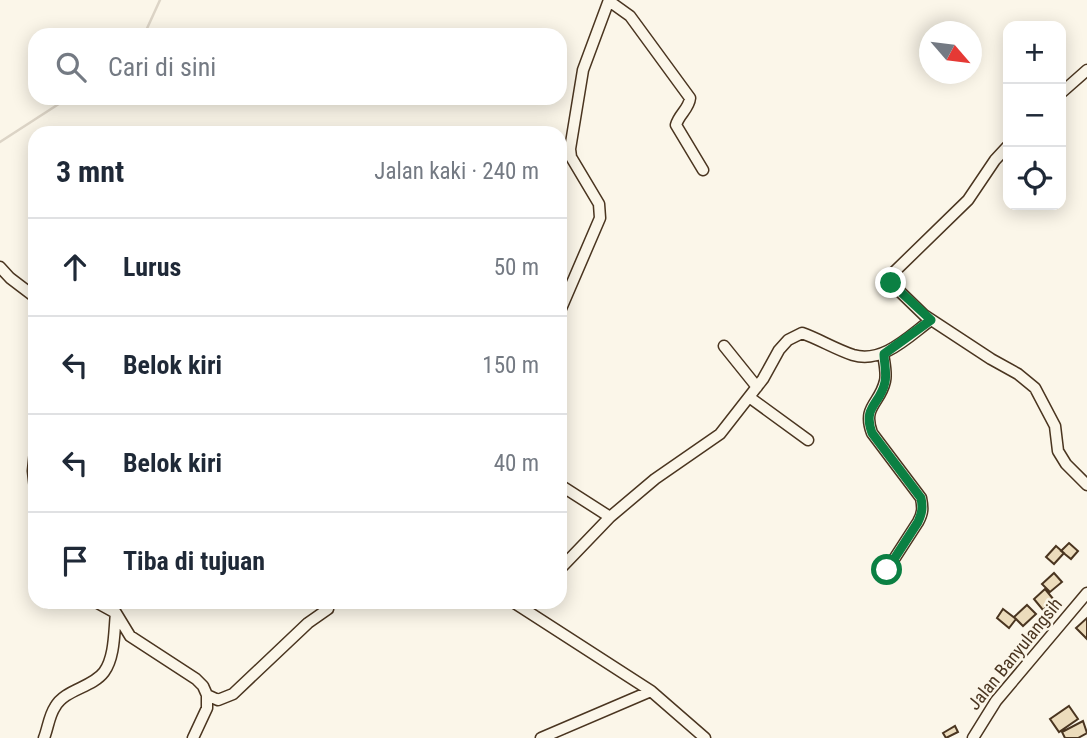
<!DOCTYPE html>
<html lang="id">
<meta charset="utf-8">
<style>
body{margin:0;font-family:"Roboto Condensed",sans-serif;background:#f2f2f3;color:#1f2937}
.controls{position:absolute;right:21px;top:21px;display:grid;overflow:hidden;border-radius:14px;box-shadow:0 4px 18px #0003}
.controls button{width:63px;height:63px;display:grid;place-items:center;padding:0;border:0;border-bottom:2px solid #e0e1e3;background:#fff;color:#1f2937;font:35px sans-serif}
.compass{position:absolute;left:919px;top:21px;width:63px;height:63px;border-radius:50%;background:#fff;box-shadow:0 4px 18px #0003;rotate:118deg}
.stop{position:absolute;width:21px;height:21px;margin:-16px;border:5px solid #0b8043;border-radius:50%;background:#fff}
.stop.end{background:#0b8043;border-color:#fff;box-shadow:0 2px 7px #0008}
.list{margin:0;padding:0;list-style:none}
h2{display:flex;justify-content:space-between;align-items:center;height:91px;margin:0;padding:0 28px;font-size:30px}
h2 small{font-size:23px;font-weight:400;color:#747a83}
.list li{display:grid;grid-template-columns:46px 1fr auto;gap:21px;align-items:center;box-sizing:border-box;height:98px;padding:0 28px;border-top:2px solid #e0e1e3}
.list b{display:block;font-size:26px;white-space:nowrap}
.list em{font-size:23px;font-style:normal;color:#747a83}
.icon{flex:none;width:38px;height:38px;fill:none;stroke:currentColor;stroke-width:2;stroke-linecap:round;stroke-linejoin:round}
.map{position:relative;flex:none;width:1087px;height:738px;overflow:hidden}
.search{position:absolute;background:#fff;box-shadow:0 4px 18px #0003;left:28px;top:28px;width:539px;height:77px;display:flex;align-items:center;gap:18px;box-sizing:border-box;padding:0 24px;border-radius:21px;color:#747a83;font-size:26px}
.panel{position:absolute;background:#fff;box-shadow:0 4px 18px #0003;left:28px;top:126px;width:539px;height:483px;border-radius:21px}
.map>svg:first-child{display:block}
.lines{fill:none;stroke-linecap:round;stroke-linejoin:round}
.stream{stroke:#dcd4c6;stroke-width:2.5}
.building{fill:#ecdcbc;stroke:#4a3520;stroke-width:2}
.minor-casing{stroke:#4a3520;stroke-width:13}
.minor{stroke:#fbf6e9;stroke-width:10}
.route{stroke:#0b8043;stroke-width:9}
.labels{text-anchor:middle;stroke-width:5;stroke-linejoin:round;paint-order:stroke}
.street-label{font-size:18px;fill:#4a3520;stroke:#fbf6e9}
</style>
<div class="map">
<svg width="1087" height="738" viewBox="0 0 1087 738">
<rect width="100%" height="100%" fill="#fbf6e9"/>
<g class="lines">
<path class="stream" d="M144 35 160 0
M0 142 68 98"/>
</g>
<path class="building" d="M1069 543 1078 551 1071 559 1061 551Z
M1056 546 1064 553 1054 564 1046 557Z
M1054 573 1062 582 1050 592 1042 584Z
M1045 589 1054 600 1043 610 1034 599Z
M1027 605 1036 614 1023 626 1014 617Z
M1003 609 1016 619 1009 628 997 618Z
M1087 618V639L1076 628Z
M1069 706 1078 719 1059 732 1050 719Z
M1083 721 1087 733 1078 738H1065L1062 732Z
M955 726 958 732 946 738 943 733Z"/>
<g class="lines">
<defs>
<path id="minor" d="M609 1 630 16 690 98C689 109 679 114 676 125L703 170
M1061 93 1087 70
M1008 146 995 160 968 200 891 275V283L924 315 991 359 1018 374 1035 388 1055 426 1058 451 1066 464 1087 485
M0 267 10 278 35 297
M560 311 600 218 599 204 571 157 570 149 583 70 609 0
M724 346 757 387
M883 353C884 362 887 373 885 381 880 404 862 406 872 433L921 498C923 508 923 513 918 522L887 570
M749 397 808 440
M35 451 33 471 35 489
M560 485 610 517
M560 569 610 517 655 479 720 434 763 379 779 350 788 340 802 333C819 339 835 349 853 355 883 364 909 336 931 320
M46 602H47
M96 602 116 613 130 636 196 679 203 686 207 695 218 700 233 694 308 623 328 609
M513 602 651 691 705 738
M44 738C48 728 49 716 55 707 65 689 92 688 104 672 115 657 114 631 116 613
M193 738 207 708V695
M541 738 651 691
M973 738 996 701 1087 593"/>
</defs>
<use href="#minor" class="minor-casing"/>
<use href="#minor" class="minor"/>
</g>
<g class="lines">
<path class="route" d="M887 570 918 522C922 513 923 508 921 498L872 433C862 406 881 404 885 382 887 373 884 362 884 354L931 320 891 283"/>
</g>
<g class="labels">
<g class="street-label">
<text transform="translate(1015 654) rotate(-51)" y="6">Jalan Banyulangsih</text>
</g>
</g>
</svg>
<div class="controls">
<button>+</button>
<button>−</button>
<button><svg class="icon" aria-label="locate" viewBox="0 0 24 24"><circle cx="12" cy="12" r="6"/><path d="M12 2v4M12 18v4M2 12h4M18 12h4"/></svg></button>
</div>
<svg class="compass" viewBox="-18 -18 36 36"><path d="M0-13l5 13h-10z" fill="#e53935"/><path d="M0 13l5-13h-10z" fill="#747a83"/></svg>
<div class="stop" style="left:887px;top:570px"></div>
<div class="stop end" style="left:891px;top:283px"></div>
<div class="search"><svg class="icon" aria-label="search" viewBox="0 0 24 24"><circle cx="10" cy="10" r="6"/><path d="M15 15l6 6"/></svg>Cari di sini</div>
<section class="panel">
<h2>3 mnt<small>Jalan kaki · 240 m</small></h2>
<ul class="list">
<li><svg class="icon" aria-label="ahead" viewBox="0 0 24 24"><path d="M12 20V5M6 11l6-6 6 6"/></svg><div><b>Lurus</b></div><em>50 m</em></li>
<li><svg class="icon" aria-label="left" viewBox="0 0 24 24"><path d="M17 20v-9H6M10 6l-5 5 5 5"/></svg><div><b>Belok kiri</b></div><em>150 m</em></li>
<li><svg class="icon" aria-label="left" viewBox="0 0 24 24"><path d="M17 20v-9H6M10 6l-5 5 5 5"/></svg><div><b>Belok kiri</b></div><em>40 m</em></li>
<li><svg class="icon" aria-label="arrive" viewBox="0 0 24 24"><path d="M6 21V4h12l-3 4 3 4H6"/></svg><div><b>Tiba di tujuan</b></div></li>
</ul>
</section>
</div>
